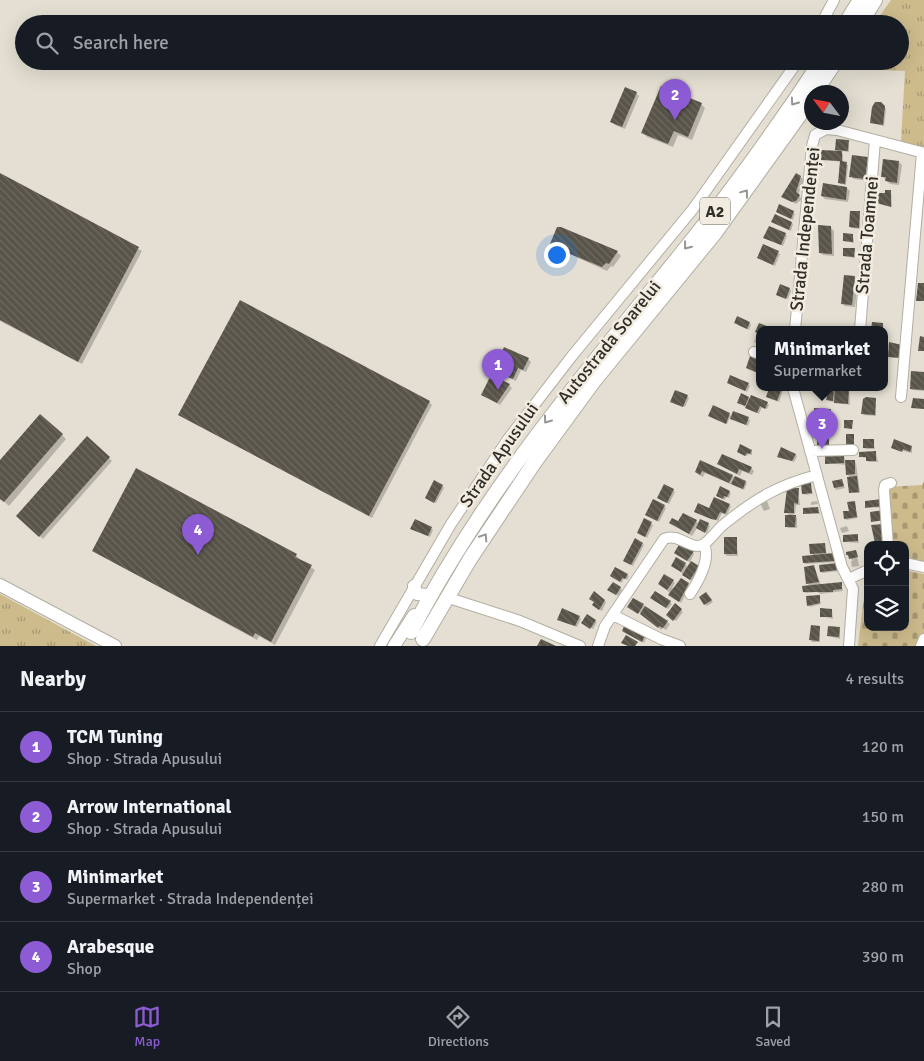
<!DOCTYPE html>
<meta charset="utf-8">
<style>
body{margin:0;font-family:Signika,sans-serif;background:#20242c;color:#f1f3f6}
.controls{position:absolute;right:15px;bottom:15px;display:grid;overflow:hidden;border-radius:10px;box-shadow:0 5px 20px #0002}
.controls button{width:45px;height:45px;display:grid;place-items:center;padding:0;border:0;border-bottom:1px solid #363941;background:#171b24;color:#f1f3f6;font:25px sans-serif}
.compass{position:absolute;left:804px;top:85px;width:45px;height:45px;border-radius:50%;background:#171b24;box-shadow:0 5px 20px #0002;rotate:302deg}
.you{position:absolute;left:556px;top:254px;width:18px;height:18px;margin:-12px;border:4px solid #fff;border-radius:50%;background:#1a73e8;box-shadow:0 0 0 8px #1a73e833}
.badge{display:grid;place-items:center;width:32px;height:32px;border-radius:50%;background:#8d5cd5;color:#fff;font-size:16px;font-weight:700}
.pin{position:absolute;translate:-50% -41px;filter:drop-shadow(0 1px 2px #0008)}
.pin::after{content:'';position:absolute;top:26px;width:18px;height:15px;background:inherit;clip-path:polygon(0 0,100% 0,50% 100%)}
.popup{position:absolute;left:756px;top:326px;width:132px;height:65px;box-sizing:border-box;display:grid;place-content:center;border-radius:10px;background:#171b24;filter:drop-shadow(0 1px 4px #0005);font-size:16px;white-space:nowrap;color:#9ea1a6}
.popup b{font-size:19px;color:#f1f3f6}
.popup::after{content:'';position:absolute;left:50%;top:100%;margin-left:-10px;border:10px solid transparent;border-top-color:#171b24}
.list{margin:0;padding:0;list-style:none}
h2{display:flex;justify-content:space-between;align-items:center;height:65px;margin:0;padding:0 20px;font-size:21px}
h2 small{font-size:16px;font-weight:400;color:#9ea1a6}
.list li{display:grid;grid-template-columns:32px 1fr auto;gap:15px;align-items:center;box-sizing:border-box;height:70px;padding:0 20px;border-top:1px solid #363941}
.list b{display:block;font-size:19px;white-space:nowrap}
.list p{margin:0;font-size:16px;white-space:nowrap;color:#9ea1a6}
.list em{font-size:16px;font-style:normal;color:#9ea1a6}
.icon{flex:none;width:28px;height:28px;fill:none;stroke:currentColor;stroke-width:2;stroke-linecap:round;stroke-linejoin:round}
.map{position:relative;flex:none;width:924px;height:646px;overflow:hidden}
.search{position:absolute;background:#171b24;box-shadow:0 5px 20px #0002;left:15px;right:15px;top:15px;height:55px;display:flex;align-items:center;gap:12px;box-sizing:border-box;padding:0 18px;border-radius:28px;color:#9ea1a6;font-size:19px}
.sheet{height:345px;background:#171b24}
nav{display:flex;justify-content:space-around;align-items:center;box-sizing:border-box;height:70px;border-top:1px solid #363941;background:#171b24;font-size:14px;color:#9ea1a6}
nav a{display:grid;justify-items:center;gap:2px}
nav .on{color:#8d5cd5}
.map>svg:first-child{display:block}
.grass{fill:url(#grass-tufts)}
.cemetery{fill:url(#cemetery-stones)}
.shadow{fill:#0003}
.building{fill:url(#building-back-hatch)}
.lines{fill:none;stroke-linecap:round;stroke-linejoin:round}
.minor-casing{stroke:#b2aea1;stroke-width:12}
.major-casing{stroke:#b2aea1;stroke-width:14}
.highway-casing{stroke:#b2aea1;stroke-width:16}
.minor{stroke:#fff;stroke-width:10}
.major{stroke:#fff;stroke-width:12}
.highway{stroke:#fff;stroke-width:14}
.oneway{stroke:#979694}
.labels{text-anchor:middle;stroke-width:5;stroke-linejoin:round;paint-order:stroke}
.shield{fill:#f1ecdf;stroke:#696760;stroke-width:1}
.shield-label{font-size:16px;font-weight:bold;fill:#2f2e29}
.street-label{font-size:18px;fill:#2f2e29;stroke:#f1ecdf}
</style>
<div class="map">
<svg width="924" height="646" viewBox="0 0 924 646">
<defs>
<pattern id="grass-tufts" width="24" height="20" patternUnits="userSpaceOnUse" patternTransform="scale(1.25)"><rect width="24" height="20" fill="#cdbb8c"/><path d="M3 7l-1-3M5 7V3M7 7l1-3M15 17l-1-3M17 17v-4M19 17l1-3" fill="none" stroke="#a79872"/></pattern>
<pattern id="cemetery-stones" width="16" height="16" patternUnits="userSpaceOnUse" patternTransform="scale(1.25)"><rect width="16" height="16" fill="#cdbb8c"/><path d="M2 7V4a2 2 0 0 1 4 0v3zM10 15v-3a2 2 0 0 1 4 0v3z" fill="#a79872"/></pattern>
<pattern id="building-back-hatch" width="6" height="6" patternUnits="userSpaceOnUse" patternTransform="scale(1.25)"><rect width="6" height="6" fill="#585449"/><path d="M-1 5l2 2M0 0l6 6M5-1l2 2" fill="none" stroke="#6d6a61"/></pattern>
</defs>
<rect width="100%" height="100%" fill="#e4dfd2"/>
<path class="grass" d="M891 0H924V148L901 141 905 71 842 68 847 61H900V24H874Z
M0 594 96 646H0Z"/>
<path class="cemetery" d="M924 481V563L905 560V545H890L887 487 922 485Z
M905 570 924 574V633L919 646H858L866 580 868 579V627H905Z"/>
<path class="shadow" d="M636 93 639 96 625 129 615 125 612 122Z
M881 103 886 109 884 126 871 123Z
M701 104 705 108 692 140 678 135 673 147 647 137 643 133Z
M848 141 849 152 841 151 843 154V163L848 165 846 185 841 184 839 183 841 162 822 159 839 152 836 149Z
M867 158 870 161 868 181 854 179 851 176Z
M899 162 902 165 899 185 890 184 882 176Z
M0 174 142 251 82 364 0 321Z
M801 177 804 180 798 195 802 199 796 204 786 199Z
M847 188 850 191 848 202 825 199 822 196Z
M891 191 892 207 880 204 878 202Z
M777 212H793L795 214 793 220Z
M860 213V229L852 228 850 227Z
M773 222 792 223 793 224 791 231Z
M561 228 617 252 621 256 613 267 611 266 607 271 556 248Z
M831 228 834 231V256L823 255 820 252Z
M785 234 787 236 783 246 767 239Z
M853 235 854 243 844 241Z
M763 246 780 254 775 266 758 258Z
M854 249 855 258 844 256Z
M855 277 858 280 855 307 845 306 842 303Z
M790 289 791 291 788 299 777 294Z
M750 323 751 325 749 330 738 325Z
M831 328H836L838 330H831Z
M756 337 760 338V345L754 342Z
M528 359 531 362 526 372 521 370 516 381 495 371Z
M924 373V391L913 390 911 389Z
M730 384H748L750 386 747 392Z
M509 385 512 388 500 405 482 395Z
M771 388 783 390 779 402 767 396Z
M815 388 814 391 808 389V388Z
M823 388 849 389 850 405 829 401Z
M687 396 689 398 685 407 672 401Z
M748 398 767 403 769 405 767 409 762 407 759 414 739 403Z
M876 399V416L864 415 863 413Z
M429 402 432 405 372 518 179 415Z
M830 411 831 423 815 421Z
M734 412 750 420 748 426 730 417 727 424 711 417 729 414 732 417Z
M62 435 66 439 9 506 0 498V462Z
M87 438 112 461 43 539 18 516Z
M873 440 875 449H866L864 447Z
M895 441 912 447V453L894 449Z
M740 446 752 451V455L748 454 747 456 740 453Z
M876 453 878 462H869L867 458 861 457Z
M795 455 797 456 794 462 778 457Z
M844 455 845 461 856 463 860 493H850L851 478 847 474V465L826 463Z
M701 462 746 482 747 483 744 490 705 473 703 477 699 475 697 472Z
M722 466 751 468 754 471 752 475 742 471 740 476Z
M841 480 845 488 836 490 835 488Z
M810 484 813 494 805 495 803 493Z
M443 486 444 488 436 503 428 500Z
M673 490 675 492 669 504 660 500Z
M798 490 800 505H796L795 514H793L797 518V528H788L786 526 790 516 786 512Z
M729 492 731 493 729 498 726 497 725 500 717 496Z
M882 500 884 508 866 507Z
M767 501 770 509 764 511 760 503Z
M817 501 818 504 811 505V502Z
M854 502 858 518 846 520 845 518Z
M729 505 731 506 727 515 722 513 718 521 698 513Z
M664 506 666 508 659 522 647 515Z
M818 509 820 514 804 513Z
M645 520 653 525 647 538 640 534Z
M701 520 710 526 707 533 697 528 692 536 671 523 696 521 699 524Z
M847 526 849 531 842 533 840 528Z
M431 528 433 530 430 537 414 530Z
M857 535 859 543 845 542Z
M736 538 738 556H727L725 554Z
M643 544 644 545 633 566 626 562Z
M824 544 827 555 833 554 836 562 806 564 804 563 814 556 811 553Z
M93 551 296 555 300 560 315 570 275 645 259 636 257 640Z
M856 551 859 566 852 567 851 561H853L847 555Z
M693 552 694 554 690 562 700 569 692 581 674 567 677 559 689 567 691 563 677 555Z
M837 564 839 571 822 573 821 571Z
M814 567 821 585 841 583 843 591 821 594 817 592 806 593 804 592 810 586 807 583Z
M627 575 629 576 627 580 624 578 622 583 611 576Z
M673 581 675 583 672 588 675 590 688 584 690 586 681 603 661 585Z
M620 588 622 590 618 596 611 591Z
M594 593 606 602 602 611 595 607Z
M708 595 713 602 707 606 705 604Z
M819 597 821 604 810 607 808 605Z
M653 600 670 602 672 604 668 609Z
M643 605 670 624 666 630 663 628 661 630 641 613 630 609Z
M675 605 683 612 676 621 668 615Z
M832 610 833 619 821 616Z
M579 617 581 619 577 627 560 621Z
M595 621 597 622 593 629 584 624Z
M626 626 645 636 646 638 644 643 625 633 623 631Z
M820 627V642H812L811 640Z
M840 629V639L828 636Z"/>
<path class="building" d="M661 86 702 103 688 137 674 131 668 144 641 133Z
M625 87 637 92 622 127 610 122Z
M875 102H881L885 106 883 125 870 123 872 107Z
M836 139 849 140 848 151 835 150Z
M821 150 842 151V161L847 162 845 184 838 183 840 161 821 160Z
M852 155 868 157 865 179 849 177Z
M883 159 899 161 897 183 885 181 886 177H881Z
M0 173 139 247 78 362 0 320Z
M796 173 801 176 796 192 800 195 796 201 792 202 781 197Z
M823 183 847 187 846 200 821 196Z
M885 190H891V207L877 203 878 193H885Z
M779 204 794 211 791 219 776 212Z
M850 211H860L859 228 849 227Z
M775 214 792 222 789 230 771 222Z
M818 225 831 226 832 254 819 253Z
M769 226 786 233 781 245 763 238Z
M557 227H561L618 251 609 264 606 263 602 267 553 247 550 244Z
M843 233 853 234V242L843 241Z
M763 244 779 251 773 265 757 258Z
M843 248H855L854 257 843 256Z
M844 275 855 276 852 305 841 304Z
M918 283H924V301H916Z
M780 284 790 288 786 299 776 295Z
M240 300 430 401 369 516 178 415Z
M737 316 750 322 747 329 734 323Z
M872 322 883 323V330H871Z
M759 323 777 330H760V334L755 332Z
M920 336 924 337V351H918Z
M889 342 902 345 899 358 888 357Z
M504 347 529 358 523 370 518 368 513 379 494 371Z
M750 356 759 360 757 364 760 365V374L746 368Z
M911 371 924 372V390L910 389Z
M491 375 510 384 497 403 481 395Z
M730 375 749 383 745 391 727 383Z
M769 388H782L777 401 766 397Z
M822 388H834L833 401 826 400 827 396Z
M835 388H849L848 404 834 403Z
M675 390 688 395 683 407 670 402Z
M741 393 749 397 745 406 737 403Z
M751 395 768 402 765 409 760 406 757 413 745 408Z
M866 397 876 398 875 415 861 414 863 399Z
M913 398 924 399V409L911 408Z
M713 405 730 413 726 424 708 416Z
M814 408 831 409 830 422 814 421Z
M733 411 749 417 746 425 730 419Z
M40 414 63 434 4 502 0 499V460Z
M844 420H853L852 429 844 428Z
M846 434H854V446H846Z
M87 436 110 457 39 537 16 516Z
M817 437H829V447H817Z
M863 439H874V448H863Z
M894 439 912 446 910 452 903 449 902 452 891 448Z
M740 444 752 450 750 454 747 453 745 456 737 452Z
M781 447 796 454 792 461 777 457Z
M876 451V461H866V457H859V452Z
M722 454 752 467 749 473 739 469 737 474 717 464Z
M825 454H844V463L825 464Z
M700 460 733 475 729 483 702 471 700 475 695 472Z
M845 460H855V474L846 475Z
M136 468 297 554 295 557 312 565 271 642 255 633 253 637 92 551Z
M735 476 746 481 743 489 731 484Z
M857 476 859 492 849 493 847 477Z
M842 479 844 486 834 488 832 481Z
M434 480 443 485 434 503 425 498Z
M811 483 812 493 802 494 801 484Z
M664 484 674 489 667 503 657 498Z
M720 486 730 491 727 497 724 496 723 499 716 496Z
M787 488H799L798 504 794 503V513H784Z
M714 497 730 504 725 514 720 512 716 520 711 519 694 512 698 503 709 508Z
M653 499 665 505 657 521 645 515Z
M882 499 883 506 865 508V501Z
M855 501 857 517 844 519 843 511H849L847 502Z
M818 507 819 513 803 514V508Z
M884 510 885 520 871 522 870 512Z
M683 513 697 520 689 534 669 523 672 518 678 521Z
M785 515H796L795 527H785Z
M644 518 652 522 645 537 637 533Z
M415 519 432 527 428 536 410 529Z
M700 519 709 523 705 533 696 528Z
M883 524 884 542 875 543 871 525Z
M858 534V541L843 542V535Z
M724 537H737V554H724Z
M635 538 643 543 631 565 623 561Z
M680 543 694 551 687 561 674 553Z
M825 543 826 553 810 554 809 544Z
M856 550 858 557 849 559 848 555H846V552Z
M834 553V561L803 563 802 556Z
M676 557 686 563 681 572 671 566Z
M691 561 699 566 690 580 682 575Z
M837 563 838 570 820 572 819 565Z
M814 565 819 582 806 584 804 567Z
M615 567 628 574 625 579 622 578 620 582 610 576Z
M664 574 674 580 667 590 658 584Z
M681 578 689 583 679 602 668 595Z
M613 582 621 587 616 595 607 590Z
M842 582V589L833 590V592H803L802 586Z
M594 591 605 600 599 610 592 605 594 602 589 599Z
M655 591 671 601 666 608 650 598Z
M706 592 712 600 704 605 699 597Z
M820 595V603L807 606 806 596Z
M633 598 644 604 638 614 627 607Z
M675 603 682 609 673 621 666 615Z
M645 606 668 621 663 628 659 626 658 628 640 614Z
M562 608 580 616 575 626 557 620Z
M820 608 832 609V617H820Z
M587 614 596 620 590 629 581 623Z
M625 624 645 635 642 642 622 631Z
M811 625 820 626 819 641 809 640Z
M828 626 840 627 839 637 827 636Z
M626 635 638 642 635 646H628L621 643Z
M541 639 556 646H537Z"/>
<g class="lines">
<defs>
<path id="minor" d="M821 24 834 0
M795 330 812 146 815 135 826 129 837 130 924 153
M860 330 875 140
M754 352 760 354
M793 388 842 567 853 589 849 646
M901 397 922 153
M810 451 853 450
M888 545 884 490 885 485 891 483
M905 563 924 567
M849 579 868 570
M690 594C698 582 711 559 704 544
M452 599 520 621 580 646
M613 615 661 639 680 646
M380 646 451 524 508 439 572 356 693 209 798 61
M598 646 605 626 664 539C679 532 691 552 704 544 711 539 717 530 723 525 755 499 778 485 817 475
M921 646 924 639"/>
<path id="major" d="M0 585 115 646
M414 586 417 594 427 595
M394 646 414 615"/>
<path id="highway" d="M845 24 860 0
M860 24 875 0
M815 92 836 61
M411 632C483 493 583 375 681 254 731 192 777 128 821 61
M423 639 470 559 534 463 594 381 715 233 812 98"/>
</defs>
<use href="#minor" class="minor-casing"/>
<use href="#major" class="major-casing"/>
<use href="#highway" class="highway-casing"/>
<use href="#minor" class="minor"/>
<use href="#major" class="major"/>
<use href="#highway" class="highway"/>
</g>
<defs><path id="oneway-chevron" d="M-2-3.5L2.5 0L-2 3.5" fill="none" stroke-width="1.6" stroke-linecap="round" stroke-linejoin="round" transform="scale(1.25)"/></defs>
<g class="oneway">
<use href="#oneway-chevron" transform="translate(794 102) rotate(125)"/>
<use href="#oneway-chevron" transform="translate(745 193) rotate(-53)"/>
<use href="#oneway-chevron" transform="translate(687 246) rotate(128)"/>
<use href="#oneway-chevron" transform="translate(547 420) rotate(126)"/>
<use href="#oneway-chevron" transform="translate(484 537) rotate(-57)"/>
</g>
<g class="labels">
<rect class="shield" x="700" y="197.5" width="30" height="27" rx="4"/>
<g class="shield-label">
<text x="715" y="217">A2</text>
</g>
<g class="street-label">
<text transform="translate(805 229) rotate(-84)" y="6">Strada Independenței</text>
<text transform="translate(867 235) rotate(-85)" y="6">Strada Toamnei</text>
<text transform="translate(609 342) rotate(-51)" y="6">Autostrada Soarelui</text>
<text transform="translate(499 455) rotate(-55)" y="6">Strada Apusului</text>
</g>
</g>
</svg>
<div class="controls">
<button><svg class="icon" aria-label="locate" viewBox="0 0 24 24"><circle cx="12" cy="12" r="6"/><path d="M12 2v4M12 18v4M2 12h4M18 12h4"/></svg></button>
<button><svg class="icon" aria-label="layers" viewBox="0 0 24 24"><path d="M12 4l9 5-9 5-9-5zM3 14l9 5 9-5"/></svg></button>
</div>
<svg class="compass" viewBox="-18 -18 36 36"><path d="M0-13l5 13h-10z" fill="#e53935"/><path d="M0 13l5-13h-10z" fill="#9ea1a6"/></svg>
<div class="you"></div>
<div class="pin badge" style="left:498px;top:390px">1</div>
<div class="pin badge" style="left:675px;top:120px">2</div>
<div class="pin badge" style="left:822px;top:449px">3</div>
<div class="popup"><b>Minimarket</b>Supermarket</div>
<div class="pin badge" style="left:198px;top:555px">4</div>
<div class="search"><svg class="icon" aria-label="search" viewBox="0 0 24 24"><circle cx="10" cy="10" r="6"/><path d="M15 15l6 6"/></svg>Search here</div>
</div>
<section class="sheet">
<h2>Nearby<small>4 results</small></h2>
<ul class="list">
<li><span class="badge">1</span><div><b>TCM Tuning</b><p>Shop · Strada Apusului</p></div><em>120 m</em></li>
<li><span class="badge">2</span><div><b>Arrow International</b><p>Shop · Strada Apusului</p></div><em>150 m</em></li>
<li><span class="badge">3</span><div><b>Minimarket</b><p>Supermarket · Strada Independenței</p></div><em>280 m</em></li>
<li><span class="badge">4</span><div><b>Arabesque</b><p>Shop</p></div><em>390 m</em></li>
</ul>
</section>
<nav>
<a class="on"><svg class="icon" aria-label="map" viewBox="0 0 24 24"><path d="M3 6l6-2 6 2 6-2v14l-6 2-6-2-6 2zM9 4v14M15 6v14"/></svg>Map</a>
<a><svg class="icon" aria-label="directions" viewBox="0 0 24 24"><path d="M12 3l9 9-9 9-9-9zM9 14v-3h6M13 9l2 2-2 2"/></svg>Directions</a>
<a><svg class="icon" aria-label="saved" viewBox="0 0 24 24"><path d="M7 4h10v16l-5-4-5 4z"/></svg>Saved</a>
</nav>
